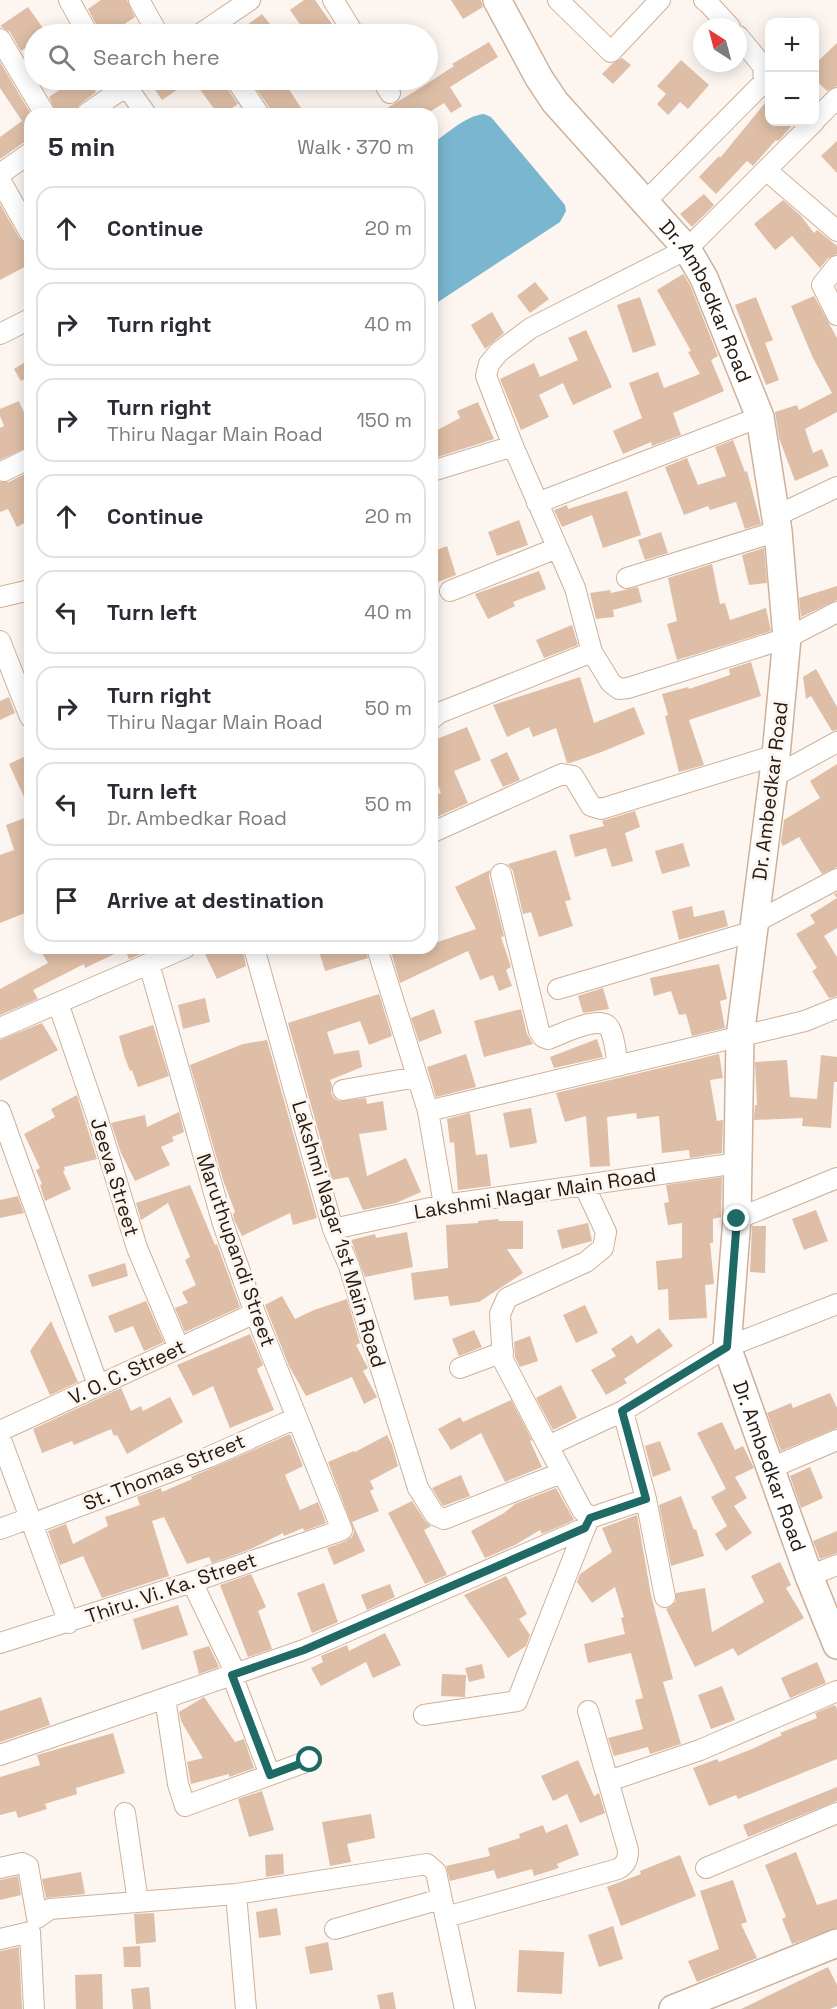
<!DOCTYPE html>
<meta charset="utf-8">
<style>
body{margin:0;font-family:"Space Grotesk",sans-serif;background:#f2f2f3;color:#2b2b33}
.controls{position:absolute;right:18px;top:18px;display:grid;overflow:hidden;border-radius:12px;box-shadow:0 3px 15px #0003}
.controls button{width:54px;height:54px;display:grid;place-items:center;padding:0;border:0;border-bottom:2px solid #e1e1e2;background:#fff;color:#2b2b33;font:30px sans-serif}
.compass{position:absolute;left:693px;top:18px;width:54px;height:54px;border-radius:50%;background:#fff;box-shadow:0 3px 15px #0003;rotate:324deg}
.stop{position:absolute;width:18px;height:18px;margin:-14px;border:4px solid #1f6a65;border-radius:50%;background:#fff}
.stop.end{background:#1f6a65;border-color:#fff;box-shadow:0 2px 6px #0008}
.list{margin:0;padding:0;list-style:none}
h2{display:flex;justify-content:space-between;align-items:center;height:78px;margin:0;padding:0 24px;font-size:26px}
h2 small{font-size:20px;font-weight:400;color:#7c7c81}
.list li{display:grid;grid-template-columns:39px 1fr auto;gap:18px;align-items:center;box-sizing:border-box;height:84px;margin:0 12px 12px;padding:0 12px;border:2px solid #e1e1e2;border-radius:18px}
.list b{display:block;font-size:22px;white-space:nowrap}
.list p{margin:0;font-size:20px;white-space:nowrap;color:#7c7c81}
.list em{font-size:20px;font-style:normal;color:#7c7c81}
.icon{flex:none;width:33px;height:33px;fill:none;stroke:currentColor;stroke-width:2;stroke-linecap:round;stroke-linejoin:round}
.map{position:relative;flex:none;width:837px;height:2009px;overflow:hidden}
.search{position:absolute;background:#fff;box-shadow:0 3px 15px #0003;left:24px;top:24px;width:414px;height:66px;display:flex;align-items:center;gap:15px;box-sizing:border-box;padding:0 21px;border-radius:33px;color:#7c7c81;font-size:22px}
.panel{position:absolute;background:#fff;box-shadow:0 3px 15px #0003;left:24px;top:108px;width:414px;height:846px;border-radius:18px}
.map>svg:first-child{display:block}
.water{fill:#7ab6d0}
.building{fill:#debea6}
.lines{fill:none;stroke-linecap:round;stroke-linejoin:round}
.street-casing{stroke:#cfb098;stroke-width:22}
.secondary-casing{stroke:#cfb098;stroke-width:30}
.street{stroke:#fff;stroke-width:20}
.secondary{stroke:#fff;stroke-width:27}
.route{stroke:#1f6a65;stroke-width:8}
.labels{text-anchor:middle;stroke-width:6;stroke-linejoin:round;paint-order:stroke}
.street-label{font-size:20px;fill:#251a11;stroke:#fcf5f0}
</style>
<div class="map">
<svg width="837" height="2009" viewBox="0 0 837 2009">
<rect width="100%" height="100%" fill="#fcf5f0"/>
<path class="water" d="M484 114 491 117 565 205 566 211 560 222 432 306V144C448 133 465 116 484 114Z"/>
<path class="building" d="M101 0H127L135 17 110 34H100L98 28 88 9Z
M304 0H315L339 34H307L290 10Z
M451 0H481L483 7 463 19Z
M28 7 47 34H34V42L21 51 10 32 0 26Z
M262 14 278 34H235Z
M69 24 75 34H53Z
M489 42 498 57 450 87 462 106 451 113 444 103 426 114H377L422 87 454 66 452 64Z
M837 43V86L827 91 814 78V65Z
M622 58 631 65 613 84 602 74 612 64Z
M681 60 709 85 688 109 680 102 668 115 657 104 666 94 657 86Z
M0 62 31 114 30 141 23 143 0 159V137L22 121 0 88Z
M74 80H87L96 92 79 105 74 114H57L49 97Z
M164 80H192L162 100 153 87Z
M193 80H224L226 87 238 104 223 114H218Z
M250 80H283L305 114H271L269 107Z
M770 97V122H795L782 137 778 141 776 140 753 166 747 161 716 194 699 177 719 156 720 158Z
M837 141V173L821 156Z
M704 194 714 205 692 227 680 214Z
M783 200 801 216 814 233 817 230 837 246V254L828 258 820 268 792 236 775 250 754 224Z
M0 204 20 239 28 244 30 249V264L0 280Z
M683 274 690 285 718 356 711 360 724 391 673 413 681 435 652 446 651 442 623 454 613 431 642 418 629 383 658 372 664 388 700 374 688 352 691 351 657 290Z
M535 282 549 299 530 313 517 296Z
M814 296 837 338V412L805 429 813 453 822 449 829 466 795 481 779 438 775 412 797 405 799 410 832 393 813 358 791 306Z
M640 297 656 345 633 353 617 305Z
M756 297 773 340 765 343 779 380 766 385 735 305Z
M492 312 504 333 485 349 471 325Z
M586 330 612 387 573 405 563 383 539 395 549 417 521 430 500 379 534 363 540 377 578 360 568 338Z
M30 359V376L21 381 14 369Z
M19 401 26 417 30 415V446L0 460V428L4 426 0 416V409Z
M478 402 494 439 434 458 432 453V433L460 418 457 411Z
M733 440 745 472 747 471 761 524 745 529 736 502 710 510 708 506 684 515 665 467 687 458 698 485 726 476 715 447Z
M30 471V520L17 527 8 509 0 512V482H9Z
M627 491 641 535 603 548 592 515 562 527 554 510 567 505 568 509Z
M519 520 528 545 497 556 488 532Z
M661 532 668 553 645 560 638 540Z
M447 546 456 575 438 582 432 563V552Z
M764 548 767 583 749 585 742 555Z
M712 564 720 604 725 603 730 620 766 608 771 631 677 660 667 624 677 621 668 578Z
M539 571 546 589 513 602 515 606 488 619 475 594Z
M837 586V600L801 617 799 598Z
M638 587 642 602 613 610 614 617 596 619 590 593 610 590 611 593Z
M572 625 578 645 544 658 536 640Z
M751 662 761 696 689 720 704 765 679 772 665 716 668 715 662 694 688 687 689 689 730 675 729 669Z
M816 669 837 707V730L832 731 811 696 806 699 803 677Z
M580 677 594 723 634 707 645 734 599 753 570 763H567L556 728 533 737 529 727 507 737 493 705Z
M9 697 15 713 0 720V701Z
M467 727 481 760 454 771 468 803 432 819V786L436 795 441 793 432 771V741Z
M507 752 520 780 503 787 490 760Z
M30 754V810L9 764Z
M837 764V867L822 874 799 837 783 846 781 842 784 820 820 798 810 781Z
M635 811 640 827 625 833 633 861 612 867 606 848 575 857 569 835 604 826 602 821Z
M30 816V911L0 923V855L14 850 6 825Z
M683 843 690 866 662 874 655 851Z
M556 850 571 900 565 901 573 926 539 937 531 912 523 914 513 871 508 864Z
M490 870 489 877 504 936 501 937 511 967 506 970 512 986 499 991 493 975 480 980 468 951 400 983 390 948H432V944L476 929 455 887Z
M837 893V928L824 936 837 957V996L829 998 812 971 817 968 796 934 815 923 810 915 837 898 834 894Z
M692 906 694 917 724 910 728 926 679 940 672 911Z
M39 948H155L129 959 125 949 85 968 84 964 33 990 38 999 0 1015V989L48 963Z
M213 948H242L246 966 217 979 204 952Z
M318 948H365L368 958 325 971Z
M719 964 727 999 720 1001 725 1028 692 1036 686 1014 679 1015 671 991 654 996 650 978Z
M603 988 609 1009 583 1013 578 996Z
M379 994 392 1036 369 1045 360 1021 327 1032 334 1054 359 1050 362 1067 330 1080 332 1085 331 1093 334 1098 339 1101 366 1098 367 1104 383 1101 387 1130 359 1134 367 1176 406 1158 421 1192 396 1203 363 1210 348 1177 332 1180 288 1023Z
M205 998 210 1022 183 1029 178 1005Z
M434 1009 442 1033 419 1042 411 1018Z
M521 1009 527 1034 533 1044 484 1057 474 1021Z
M42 1023 58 1050 0 1081V1040Z
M153 1025 169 1076 138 1087 132 1070 130 1071 124 1055 119 1036Z
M597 1039 603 1057 554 1068 550 1057Z
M267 1040 317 1218 293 1225 290 1213 242 1236 234 1220 233 1214 235 1212 223 1180 190 1065 243 1044Z
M466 1054 476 1087 436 1097 427 1067Z
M719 1054 723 1078 710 1080 717 1121 723 1120 722 1153 690 1158 689 1150 662 1153 659 1116 637 1119 636 1113 607 1117 610 1166 590 1167 586 1116 565 1122 556 1093Z
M821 1055 837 1057V1082H834L831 1128 802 1126 803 1118 754 1120 755 1105H757L755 1062 787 1060 790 1097 817 1099Z
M77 1095 97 1159 64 1167 65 1170 63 1171 71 1189 45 1201 40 1185 42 1184 36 1170 40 1168 24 1134 55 1117 51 1109Z
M531 1108 537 1143 510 1148 503 1113Z
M179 1112 184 1132 172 1137 174 1141 161 1147 170 1165 135 1181 121 1153 111 1123 145 1115 147 1127Z
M470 1113 476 1155 487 1154 491 1186 458 1190 454 1142 450 1143 447 1119Z
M722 1177 721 1217 713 1219V1243H710L714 1284 705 1285 707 1318 669 1320 668 1289 658 1290 656 1261 682 1258V1223L668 1225 664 1203 669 1202 666 1185Z
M190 1185 215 1245 217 1244 218 1247 240 1307 185 1332 175 1308 188 1303 182 1292 196 1285 185 1260 190 1257 168 1203 141 1220 136 1203Z
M18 1196 24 1213 0 1218V1200Z
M816 1210 828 1241 804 1250 792 1219Z
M498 1219 499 1221H523V1249H507L523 1273 479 1302 450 1306 448 1296 414 1300 411 1273 448 1268 446 1225 478 1223V1221Z
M588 1223 592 1241 562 1249 557 1230Z
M752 1226H766L765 1273 750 1272Z
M407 1232 413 1267 365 1277 351 1240 375 1234 376 1238Z
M125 1263 128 1276 92 1287 88 1275Z
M282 1296 295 1319 314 1310 347 1299 360 1343 356 1345 368 1368 363 1371 377 1397 364 1404 352 1377 306 1396 289 1366 265 1305Z
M146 1301 164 1342 144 1351 133 1326 115 1333 108 1316Z
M585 1305 598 1333 576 1343 563 1315Z
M51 1321 78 1382 50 1395 30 1351Z
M659 1328 673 1346 624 1379 627 1383 606 1395 591 1370 616 1356 611 1349 632 1335 637 1344Z
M474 1330 482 1347 459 1356 452 1339Z
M250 1334 263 1365 257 1369 274 1410 230 1428 213 1386 193 1396 177 1365Z
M530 1336 538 1361 520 1367 515 1357 514 1342Z
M561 1385 577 1418 553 1430 536 1398Z
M121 1388 131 1411 141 1406 143 1411 170 1397 183 1422 127 1454 117 1435 114 1436 111 1429 74 1445 72 1441 42 1453 33 1429Z
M830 1393 837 1408V1428L781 1451 767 1413 791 1403 793 1408Z
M511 1400 532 1440 530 1441 542 1467 505 1482 481 1433 451 1450 438 1429 460 1417 463 1422Z
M722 1422 735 1450 743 1446 754 1468 735 1477 747 1498 734 1506 752 1533 726 1551 715 1534 727 1526 711 1497 726 1489 697 1433Z
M290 1434 303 1466 285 1475 300 1510 318 1502 326 1523 304 1531 303 1528 284 1536 283 1533 251 1549 212 1563 209 1557 187 1564 164 1517 152 1521 169 1576 102 1598 83 1556 60 1565 48 1531 66 1524 73 1544 108 1526 105 1517 140 1505 137 1497 161 1488 162 1492 192 1479 191 1477Z
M387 1435 392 1445 398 1466 370 1481 374 1489 370 1491 379 1511 352 1522 365 1551 334 1565 327 1548 346 1541 352 1537 354 1531 328 1462 354 1451 355 1452Z
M660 1441 671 1470 653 1477 645 1446Z
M810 1467 823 1498 801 1508 790 1476Z
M461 1475 470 1496 443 1506 432 1488Z
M556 1488 574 1520 542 1534 540 1530 515 1545 485 1558 471 1531 504 1513 515 1504Z
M681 1496 694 1530 696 1529 704 1556 671 1566 659 1505Z
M412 1501 425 1521 431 1526 424 1530 447 1575 425 1584 388 1513Z
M637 1515 651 1595 673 1679 663 1682 681 1744 650 1754 648 1747 614 1756 608 1738 643 1729 635 1700 643 1698 631 1653 588 1663 584 1644 625 1634 621 1618 624 1617 615 1587 592 1603 577 1582 580 1574 612 1552 602 1528Z
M837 1531V1553L820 1559 813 1541Z
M780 1562 791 1585 786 1588 804 1618 738 1656 733 1648 695 1667 666 1609 672 1606 676 1601V1593L705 1588 712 1632 764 1602 751 1576Z
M251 1574 266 1607 258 1611 272 1649 248 1657 220 1585Z
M506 1576 527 1614 519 1619 530 1635 526 1646 508 1658 464 1595Z
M324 1583 338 1622 312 1633 297 1593Z
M390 1584 395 1597 367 1610 361 1595Z
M178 1605 188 1635 142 1650 133 1619Z
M385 1633 401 1665 373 1678 366 1662 321 1686 311 1668 323 1662 321 1656 347 1645 349 1651Z
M209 1646 219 1667 199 1674 193 1651Z
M817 1662 826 1683 790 1698 781 1678Z
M482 1664 485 1678 469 1682 465 1668Z
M442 1674 466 1675 465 1697 441 1696Z
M722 1686 735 1720 711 1729 698 1695Z
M41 1697 50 1725 0 1742V1711Z
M204 1697 235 1742 244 1739 254 1768 229 1777V1774L191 1784 187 1762 203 1758 181 1721 179 1712Z
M835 1705 837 1709V1759L738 1799 736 1795 709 1806 693 1768 717 1759 719 1762 752 1749 782 1735 780 1733 817 1718 815 1713Z
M113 1733 125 1773 76 1788 77 1794 45 1804 47 1809 18 1818 16 1811 0 1815V1777L40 1765 37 1755Z
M578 1760 594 1796 599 1793 605 1813 580 1823 567 1794 553 1801 541 1776Z
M837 1787V1801L748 1837 743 1825Z
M262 1791 274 1830 249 1837 238 1799Z
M371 1814 375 1838 347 1844 351 1862 330 1866 322 1822Z
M567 1824 579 1855 557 1864 559 1868 534 1876 532 1869 497 1879 494 1870 450 1881 446 1866 490 1856 488 1848 520 1838 519 1834 543 1825 546 1833Z
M796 1852 817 1905 837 1899V1928L792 1944 782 1919 786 1917 765 1865Z
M283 1854 284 1874 266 1877 265 1855Z
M680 1855 696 1896 621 1926 607 1887 641 1874 640 1871Z
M81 1872 85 1894 46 1898 42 1879Z
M18 1876 21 1895 0 1900V1880Z
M733 1880 747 1922 741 1924 757 1958 697 1982 688 1961 719 1949 700 1891Z
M277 1908 281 1935 259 1938 256 1912Z
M154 1913 156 1942 136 1944 134 1914Z
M613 1926 623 1959 599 1967 588 1935Z
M328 1942 333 1970 310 1974 305 1947Z
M140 1946 141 1967H124L123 1947Z
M19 1947 22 2009H0V1951Z
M519 1950 564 1952 562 1994 517 1992Z
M828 1967 837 1985V2006L830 2009H741Z
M102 1974 103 2009H76L75 1975Z
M149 1987 151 2009H133L131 1989Z
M393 1992 396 2009H380L377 1995Z"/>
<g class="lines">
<defs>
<path id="street" d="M69 0 88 34
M139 0 158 34
M333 0 354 34
M558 0 611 52 660 0
M704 0 708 3 730 27
M200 34 250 0
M0 39 45 114
M236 80 259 114
M382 80 390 93
M126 86 146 114
M86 114 135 80
M814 121 837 98
M814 122 687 249 531 328 499 352 489 364 486 376 513 446 575 588 592 652 611 683 619 689 628 688 787 638 837 612
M766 170 837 231
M0 174 30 153
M0 180 30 233
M645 202 764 82 763 66 738 36
M837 266 822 285 837 315
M0 334 30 319
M4 471 30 458
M432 471 513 446
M537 503 760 417
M776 516 837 487
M627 578 778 531
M450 591 557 548
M0 597 30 590
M0 641 30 717
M432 719 439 713 592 652
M773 777 837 742
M433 832 562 774 573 776 591 806 601 809 776 755
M501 874 539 1031 543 1037 548 1039C562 1034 602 1013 610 1029 615 1039 616 1055 618 1066
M754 923 837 879
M254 948 333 1229 349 1266 418 1488 435 1515 444 1519 561 1473
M377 948 428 1111 444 1205
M558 989 754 931
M58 1003 97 1117 137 1248 179 1348
M0 1028 185 948
M343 1090 417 1077
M0 1111 98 1385
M428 1111 805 1021 837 1008
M737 1219 837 1178
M333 1229 444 1205 738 1163
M460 1368 503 1352
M623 1411 646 1499 665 1597
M0 1431 255 1313
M0 1437 69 1623
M548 1446 503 1360 500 1314 507 1298 586 1262 603 1248 606 1232 584 1185
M771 1468 837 1440
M590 1518 646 1499
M32 1524 209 1457 296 1418
M0 1529 30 1518
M809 1576 837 1565
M192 1582 236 1674
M0 1643 192 1582 342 1530 255 1313 223 1224 149 964
M232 1675 270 1775
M165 1698 178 1784 185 1806 311 1760
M424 1715 517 1701 585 1528
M0 1755 304 1650 585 1528 590 1518 582 1510 548 1446 623 1411 727 1347 837 1304
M609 1781 700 1750 837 1691
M125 1813 138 1902
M0 1868 22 1863 28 1866 37 1918 50 1909 236 1894 427 1864 436 1872 465 2009
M706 1868 837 1813
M236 1894 246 2009
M446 1917 618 1869C626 1864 628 1860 628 1850L588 1711
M335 1929 441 1899
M0 1939 30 1932 34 2009"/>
<g id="secondary">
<path id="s1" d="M497 0 539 78 555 102 687 249 704 278 760 417 778 531 787 638 776 755 740 1037 737 1219 727 1347 809 1576 837 1645"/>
<path d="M673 2009 837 1943"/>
</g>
</defs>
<use href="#street" class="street-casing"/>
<use href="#secondary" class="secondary-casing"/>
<use href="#street" class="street"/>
<use href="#secondary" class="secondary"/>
</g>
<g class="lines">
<path class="route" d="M310 1760 270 1775 232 1675 304 1650 585 1528 590 1518 646 1499 622 1411 727 1347 737 1219"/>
</g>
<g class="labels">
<g class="street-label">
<text dy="7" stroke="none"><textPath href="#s1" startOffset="370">Dr. Ambedkar Road</textPath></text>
<text transform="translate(770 791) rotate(-83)" y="7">Dr. Ambedkar Road</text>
<text transform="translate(115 1177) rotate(73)" y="7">Jeeva Street</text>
<text transform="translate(535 1193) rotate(-9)" y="7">Lakshmi Nagar Main Road</text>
<text transform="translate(339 1234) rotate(73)" y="7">Lakshmi Nagar 1st Main Road</text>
<text transform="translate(236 1250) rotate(71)" y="7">Maruthupandi Street</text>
<text transform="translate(127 1372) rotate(-25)" y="7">V. O. C. Street</text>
<text dy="7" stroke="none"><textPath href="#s1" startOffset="1560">Dr. Ambedkar Road</textPath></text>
<text transform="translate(164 1472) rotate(-22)" y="7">St. Thomas Street</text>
<text transform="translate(171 1588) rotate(-19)" y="7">Thiru. Vi. Ka. Street</text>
</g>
</g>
</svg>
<div class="controls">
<button>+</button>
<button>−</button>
</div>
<svg class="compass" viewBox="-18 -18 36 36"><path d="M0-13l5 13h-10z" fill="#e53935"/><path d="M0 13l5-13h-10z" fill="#7c7c81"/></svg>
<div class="stop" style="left:310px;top:1760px"></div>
<div class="stop end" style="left:737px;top:1219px"></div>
<div class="search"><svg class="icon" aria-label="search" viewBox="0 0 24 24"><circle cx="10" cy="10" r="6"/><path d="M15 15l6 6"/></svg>Search here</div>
<section class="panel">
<h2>5 min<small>Walk · 370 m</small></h2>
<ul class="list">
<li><svg class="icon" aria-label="ahead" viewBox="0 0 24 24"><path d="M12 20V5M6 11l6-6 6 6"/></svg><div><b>Continue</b></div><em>20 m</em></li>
<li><svg class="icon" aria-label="right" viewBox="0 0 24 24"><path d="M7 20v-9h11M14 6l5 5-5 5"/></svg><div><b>Turn right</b></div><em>40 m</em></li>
<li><svg class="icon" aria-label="right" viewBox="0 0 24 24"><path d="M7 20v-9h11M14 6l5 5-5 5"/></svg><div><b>Turn right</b><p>Thiru Nagar Main Road</p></div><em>150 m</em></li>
<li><svg class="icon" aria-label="ahead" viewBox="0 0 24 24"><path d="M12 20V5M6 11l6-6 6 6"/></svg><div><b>Continue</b></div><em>20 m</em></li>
<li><svg class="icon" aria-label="left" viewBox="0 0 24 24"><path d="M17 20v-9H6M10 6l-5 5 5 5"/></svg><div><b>Turn left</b></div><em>40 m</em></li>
<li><svg class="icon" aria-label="right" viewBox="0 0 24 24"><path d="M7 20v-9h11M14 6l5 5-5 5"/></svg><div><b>Turn right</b><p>Thiru Nagar Main Road</p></div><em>50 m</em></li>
<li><svg class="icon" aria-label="left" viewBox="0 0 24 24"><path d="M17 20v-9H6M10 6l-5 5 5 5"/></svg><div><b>Turn left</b><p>Dr. Ambedkar Road</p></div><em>50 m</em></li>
<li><svg class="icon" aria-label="arrive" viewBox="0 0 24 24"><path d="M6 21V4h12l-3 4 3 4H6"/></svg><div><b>Arrive at destination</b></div></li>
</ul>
</section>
</div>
